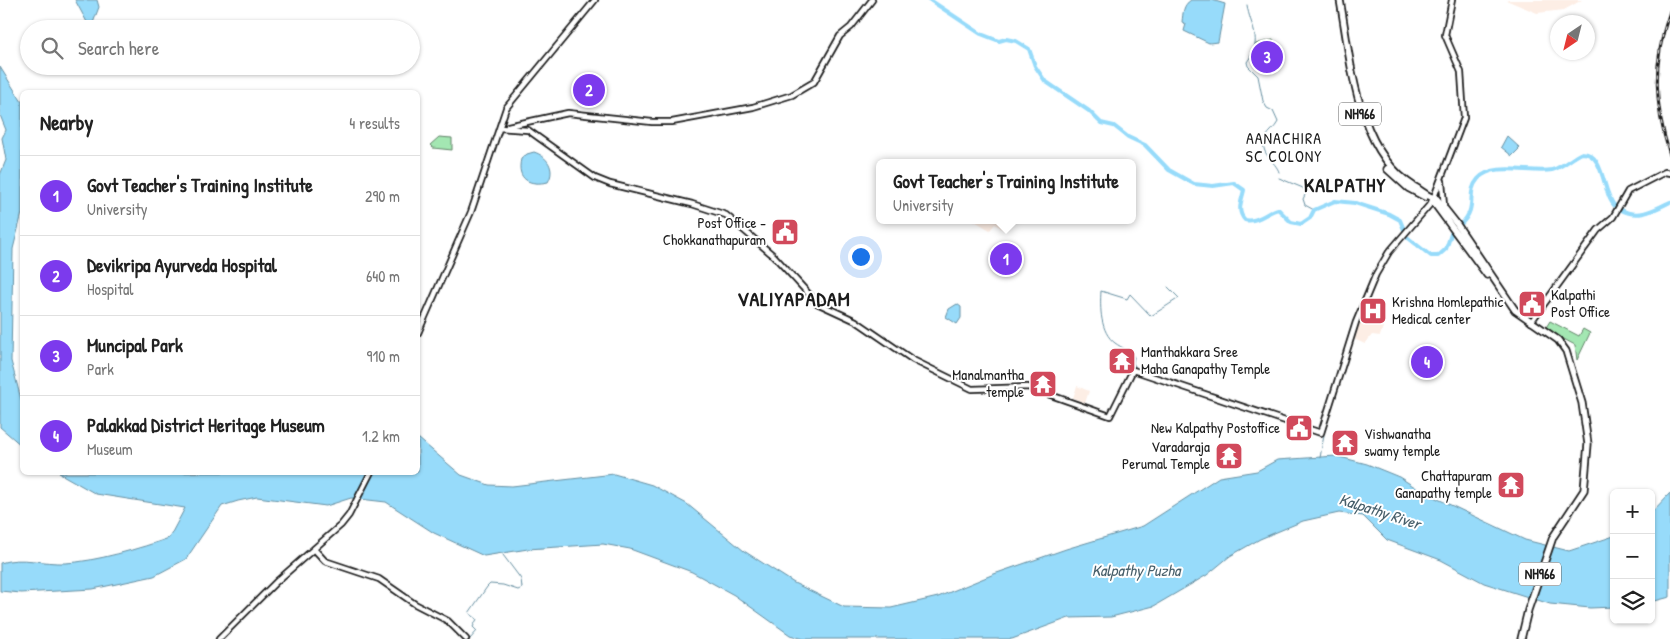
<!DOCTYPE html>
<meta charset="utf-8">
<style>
body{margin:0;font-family:"Patrick Hand",sans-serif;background:#f2f2f2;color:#222}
.controls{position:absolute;right:15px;bottom:15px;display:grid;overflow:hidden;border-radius:8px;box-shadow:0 1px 4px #0004}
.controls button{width:45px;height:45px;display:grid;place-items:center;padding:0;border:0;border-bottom:1px solid #e0e0e0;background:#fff;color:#222;font:25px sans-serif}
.compass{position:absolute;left:1550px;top:15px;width:45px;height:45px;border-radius:50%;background:#fff;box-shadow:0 1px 4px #0004;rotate:215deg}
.you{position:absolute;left:860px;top:256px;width:18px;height:18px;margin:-12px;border:4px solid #fff;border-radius:50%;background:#1a73e8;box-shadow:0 0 0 8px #1a73e833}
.badge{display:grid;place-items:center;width:32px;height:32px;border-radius:50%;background:#7c3aed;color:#fff;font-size:16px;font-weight:700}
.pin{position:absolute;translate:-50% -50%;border:2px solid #fff;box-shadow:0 1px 5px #0006}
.popup{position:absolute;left:876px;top:159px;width:260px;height:65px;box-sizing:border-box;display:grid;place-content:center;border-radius:8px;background:#fff;filter:drop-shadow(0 1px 4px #0005);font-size:16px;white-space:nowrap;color:#767676}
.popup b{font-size:19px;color:#222}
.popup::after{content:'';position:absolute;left:50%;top:100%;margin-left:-10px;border:10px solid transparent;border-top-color:#fff}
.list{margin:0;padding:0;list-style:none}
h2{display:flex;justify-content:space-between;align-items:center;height:65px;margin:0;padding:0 20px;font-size:21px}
h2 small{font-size:16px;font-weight:400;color:#767676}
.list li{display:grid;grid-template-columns:32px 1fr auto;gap:15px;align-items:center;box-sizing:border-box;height:80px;padding:0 20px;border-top:1px solid #e0e0e0}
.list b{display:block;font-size:19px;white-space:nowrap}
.list p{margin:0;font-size:16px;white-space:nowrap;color:#767676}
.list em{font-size:16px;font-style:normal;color:#767676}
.icon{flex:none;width:28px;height:28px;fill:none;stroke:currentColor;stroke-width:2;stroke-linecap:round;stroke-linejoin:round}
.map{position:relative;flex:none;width:1670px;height:639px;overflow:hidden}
.search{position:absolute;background:#fff;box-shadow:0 1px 4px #0004;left:20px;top:20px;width:400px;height:55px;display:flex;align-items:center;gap:12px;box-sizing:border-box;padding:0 18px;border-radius:28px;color:#767676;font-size:19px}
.panel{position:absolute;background:#fff;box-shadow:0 1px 4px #0004;left:20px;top:90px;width:400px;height:385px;border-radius:8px}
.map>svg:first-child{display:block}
.built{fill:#fdeee5}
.green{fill:#a3e7b2;stroke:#608267}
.water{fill:#97dbfa;stroke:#668fa1}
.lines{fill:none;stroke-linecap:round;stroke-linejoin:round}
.stream{stroke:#668fa1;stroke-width:1}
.canal{stroke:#97dbfa;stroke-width:4}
.secondary-casing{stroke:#1c1c1c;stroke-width:8}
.highway-casing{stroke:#1c1c1c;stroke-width:9}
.secondary{stroke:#fff;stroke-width:4.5}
.highway{stroke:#fff;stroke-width:5.5}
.rail-casing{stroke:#1c1c1c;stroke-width:3}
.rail{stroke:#fff;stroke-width:1;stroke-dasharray:4;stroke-linecap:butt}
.labels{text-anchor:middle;stroke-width:4;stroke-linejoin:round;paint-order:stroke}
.shield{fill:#fff;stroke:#606060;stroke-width:1}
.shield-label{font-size:14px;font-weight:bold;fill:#1c1c1c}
.poi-label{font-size:15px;fill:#1c1c1c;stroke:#fff;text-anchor:end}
.neighbourhood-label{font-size:16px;letter-spacing:1px;fill:#1c1c1c;stroke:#fff}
.water-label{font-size:16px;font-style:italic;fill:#475f6a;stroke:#fff}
.district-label{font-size:20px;font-weight:bold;letter-spacing:1px;fill:#1c1c1c;stroke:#fff}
</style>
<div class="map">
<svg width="1670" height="639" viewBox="0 0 1670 639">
<rect width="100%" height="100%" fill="#fff"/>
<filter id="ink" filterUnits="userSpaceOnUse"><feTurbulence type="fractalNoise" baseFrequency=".02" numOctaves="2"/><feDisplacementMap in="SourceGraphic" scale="10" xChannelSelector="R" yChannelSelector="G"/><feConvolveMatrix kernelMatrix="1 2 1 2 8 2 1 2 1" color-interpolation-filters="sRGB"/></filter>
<g filter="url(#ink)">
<path class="built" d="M1506 0H1582L1564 10 1537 13Z
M973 220H1007L1009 222 1004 230 995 224 990 230Z
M1009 250 1012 252 1011 255 1013 257 1009 263 1003 265 1000 261Z
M1361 318 1383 327 1380 336 1372 335 1365 344 1356 340 1354 337Z
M1077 386 1089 391 1085 403 1073 398Z"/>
<path class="green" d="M1273 40 1279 64 1264 68 1257 61 1256 44Z
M439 137 452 138V150L433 148 430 145Z
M1550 321 1579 336 1583 329 1590 333 1577 360 1575 345 1545 329Z"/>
<path class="water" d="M75 0H97L99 7 93 23 88 24Z
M1191 0H1212L1225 4 1218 42 1209 43 1184 31 1186 24 1182 22C1183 13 1183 5 1191 0Z
M0 67 22 102V213L13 249 11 361 22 403V446L0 427V175L6 160 2 138 6 130 0 115Z
M1507 136 1520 148 1512 156 1501 147Z
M534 152C547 156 556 169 548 182 530 186 516 180 521 159L527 154Z
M957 304 961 307V318L957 324 946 317 949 309Z
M418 438 461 475 489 485 512 486 614 474 652 485 687 504 744 551 794 583 844 607 891 608 938 597 994 574 1066 549 1143 526 1219 477 1257 471 1277 460 1336 456 1367 464 1399 477 1423 492 1525 540 1569 551 1614 536V607L1590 608 1550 604 1484 583 1441 560 1387 540 1363 516 1339 513 1303 521 1260 539 1230 556 1207 575 1154 606 1111 617 1069 618 1012 639H804L790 635 734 595 692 572 630 549 603 544 528 549 484 556 434 533 386 502 351 498 326 506 257 497 238 501 222 506 186 559 154 576 93 589 21 593 0 591V563C22 556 43 564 65 563 93 562 142 548 169 538L185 508 96 494 59 473 418 472Z
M1670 493V597L1651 602V513Z"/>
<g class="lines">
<path class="stream" d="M1247 5C1250 27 1264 39 1247 62L1248 66 1258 76 1263 101 1267 108 1273 111 1278 122C1275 128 1269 132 1266 137 1257 153 1276 161 1279 172
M1279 178 1303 188 1306 193 1303 199 1305 205 1314 210
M1168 287 1179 298 1151 316 1130 294 1127 299 1101 291C1100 308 1100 332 1115 343 1122 348 1129 350 1134 357L1133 363 1137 369 1303 425
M1320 458 1324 435 1322 434
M470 639 477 631 473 627 477 619 469 613 487 587 490 584 503 585 518 590 522 588 521 579 503 555"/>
<path class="canal" d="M930 0 981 34 999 41 1006 39 1016 41 1029 49 1035 66 1045 81 1089 111 1101 123 1114 126 1128 137 1145 145 1169 170 1194 184 1213 186 1234 183 1244 190C1242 200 1236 211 1245 220 1256 223 1267 212 1278 209L1291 222 1301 224 1310 218 1314 210 1335 201 1355 203 1389 214 1400 220 1405 232
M1620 209C1637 220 1654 210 1670 202
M1461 224C1479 207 1465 194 1478 179 1493 161 1532 174 1552 170 1563 167 1571 158 1582 153 1605 153 1602 194 1615 206
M1407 237 1431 256H1438L1446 249 1452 231"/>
<defs>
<path id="secondary" d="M508 126 568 113 652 122H672L753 107 792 95 814 82 840 36 851 27 872 0
M500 128 528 130 595 178 610 184 692 204 726 215 774 256 817 303 856 321 913 360 972 389 1028 387 1110 416 1133 370 1321 433 1356 322 1376 274 1389 252 1432 202
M1442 181 1444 206
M1434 197 1464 118 1461 72 1445 35 1452 0
M1531 322 1598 230 1613 217 1628 191 1665 172 1670 173
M418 333 471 212 506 108 595 0
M314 549 325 561 379 579 415 604 448 621 466 639
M219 639 276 582 341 525 349 515 371 472"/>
<path id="highway" d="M1340 0C1351 61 1356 151 1415 187 1422 191 1428 197 1435 198L1436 202H1432L1433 198
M1387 169 1408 188 1425 197
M1437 199 1456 223 1515 310 1558 340 1566 351 1582 403 1588 444 1584 490 1553 537 1528 610 1521 639
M1434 203 1487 275"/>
</defs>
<use href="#secondary" class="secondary-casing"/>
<use href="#highway" class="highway-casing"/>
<use href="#secondary" class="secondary"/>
<use href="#highway" class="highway"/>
<defs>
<path id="rail" d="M1670 11C1652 62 1654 105 1670 155"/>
</defs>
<use href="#rail" class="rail-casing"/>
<use href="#rail" class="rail"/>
</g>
</g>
<defs>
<symbol id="civic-square" viewBox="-11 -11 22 22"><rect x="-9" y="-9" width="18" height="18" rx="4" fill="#d1495b" stroke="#fff"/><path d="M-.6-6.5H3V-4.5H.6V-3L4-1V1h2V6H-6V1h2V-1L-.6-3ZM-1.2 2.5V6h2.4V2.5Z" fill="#fff"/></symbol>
<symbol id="hospital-square" viewBox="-11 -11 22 22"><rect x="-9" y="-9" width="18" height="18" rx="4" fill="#d1495b" stroke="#fff"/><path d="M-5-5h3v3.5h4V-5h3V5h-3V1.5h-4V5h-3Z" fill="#fff"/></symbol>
<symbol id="temple-square" viewBox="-11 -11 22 22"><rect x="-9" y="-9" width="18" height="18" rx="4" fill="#d1495b" stroke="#fff"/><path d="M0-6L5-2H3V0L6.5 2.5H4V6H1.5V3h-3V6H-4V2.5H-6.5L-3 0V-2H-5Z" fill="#fff"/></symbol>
</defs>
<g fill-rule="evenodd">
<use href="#civic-square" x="769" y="216" width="32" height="32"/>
<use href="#civic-square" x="1516" y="288" width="32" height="32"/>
<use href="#hospital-square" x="1357" y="295" width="32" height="32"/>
<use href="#temple-square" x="1106" y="345" width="32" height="32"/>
<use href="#temple-square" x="1027" y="368" width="32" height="32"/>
<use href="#civic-square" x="1283" y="412" width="32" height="32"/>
<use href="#temple-square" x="1329" y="427" width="32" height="32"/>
<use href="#temple-square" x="1213" y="440" width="32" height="32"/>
<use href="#temple-square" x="1495" y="469" width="32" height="32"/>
</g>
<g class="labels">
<g class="shield">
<rect x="1339" y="102.5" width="42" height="23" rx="4"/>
<rect x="1519" y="562.5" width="42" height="23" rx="4"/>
</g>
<g class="shield-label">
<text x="1360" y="119">NH966</text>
<text x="1540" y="579">NH966</text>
</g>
<g class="poi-label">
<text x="766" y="228">Post Office -<tspan x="766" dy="17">Chokkanathapuram</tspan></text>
<text x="1551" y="300" text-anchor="start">Kalpathi<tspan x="1551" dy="17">Post Office</tspan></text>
<text x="1392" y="307" text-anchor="start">Krishna Homlepathic<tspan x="1392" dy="17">Medical center</tspan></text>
<text x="1141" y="357" text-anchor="start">Manthakkara Sree<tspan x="1141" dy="17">Maha Ganapathy Temple</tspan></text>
<text x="1024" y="380">Manalmantha<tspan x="1024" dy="17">temple</tspan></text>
<text x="1280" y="433">New Kalpathy Postoffice</text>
<text x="1364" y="439" text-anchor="start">Vishwanatha<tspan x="1364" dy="17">swamy temple</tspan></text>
<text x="1210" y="452">Varadaraja<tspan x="1210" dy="17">Perumal Temple</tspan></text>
<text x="1492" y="481">Chattapuram<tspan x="1492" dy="17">Ganapathy temple</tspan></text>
</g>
<g class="neighbourhood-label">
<text x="1284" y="144">AANACHIRA<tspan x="1284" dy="18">SC COLONY</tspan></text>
</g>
<g class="water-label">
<text transform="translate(1380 511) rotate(18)" y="6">Kalpathy River</text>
<text x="1136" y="576">Kalpathy Puzha</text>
</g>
<g class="district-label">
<text x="1345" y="192">KALPATHY</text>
<text x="794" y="306">VALIYAPADAM</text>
</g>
</g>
</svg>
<div class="controls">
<button>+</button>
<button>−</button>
<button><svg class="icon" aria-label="layers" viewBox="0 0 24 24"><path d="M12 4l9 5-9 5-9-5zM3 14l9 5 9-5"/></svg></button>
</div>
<svg class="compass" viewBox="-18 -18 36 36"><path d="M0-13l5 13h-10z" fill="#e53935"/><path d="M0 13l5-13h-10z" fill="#767676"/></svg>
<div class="you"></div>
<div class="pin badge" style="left:1006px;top:259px">1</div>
<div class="popup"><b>Govt Teacher's Training Institute</b>University</div>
<div class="pin badge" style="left:589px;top:90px">2</div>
<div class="pin badge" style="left:1267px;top:57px">3</div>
<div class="pin badge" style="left:1427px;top:362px">4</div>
<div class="search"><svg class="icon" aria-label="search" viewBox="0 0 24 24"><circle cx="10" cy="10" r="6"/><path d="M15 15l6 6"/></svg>Search here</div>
<section class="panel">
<h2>Nearby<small>4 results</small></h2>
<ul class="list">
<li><span class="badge">1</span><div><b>Govt Teacher's Training Institute</b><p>University</p></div><em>290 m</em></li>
<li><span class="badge">2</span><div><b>Devikripa Ayurveda Hospital</b><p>Hospital</p></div><em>640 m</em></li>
<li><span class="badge">3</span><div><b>Muncipal Park</b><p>Park</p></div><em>910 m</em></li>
<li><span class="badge">4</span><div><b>Palakkad District Heritage Museum</b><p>Museum</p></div><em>1.2 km</em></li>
</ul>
</section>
</div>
